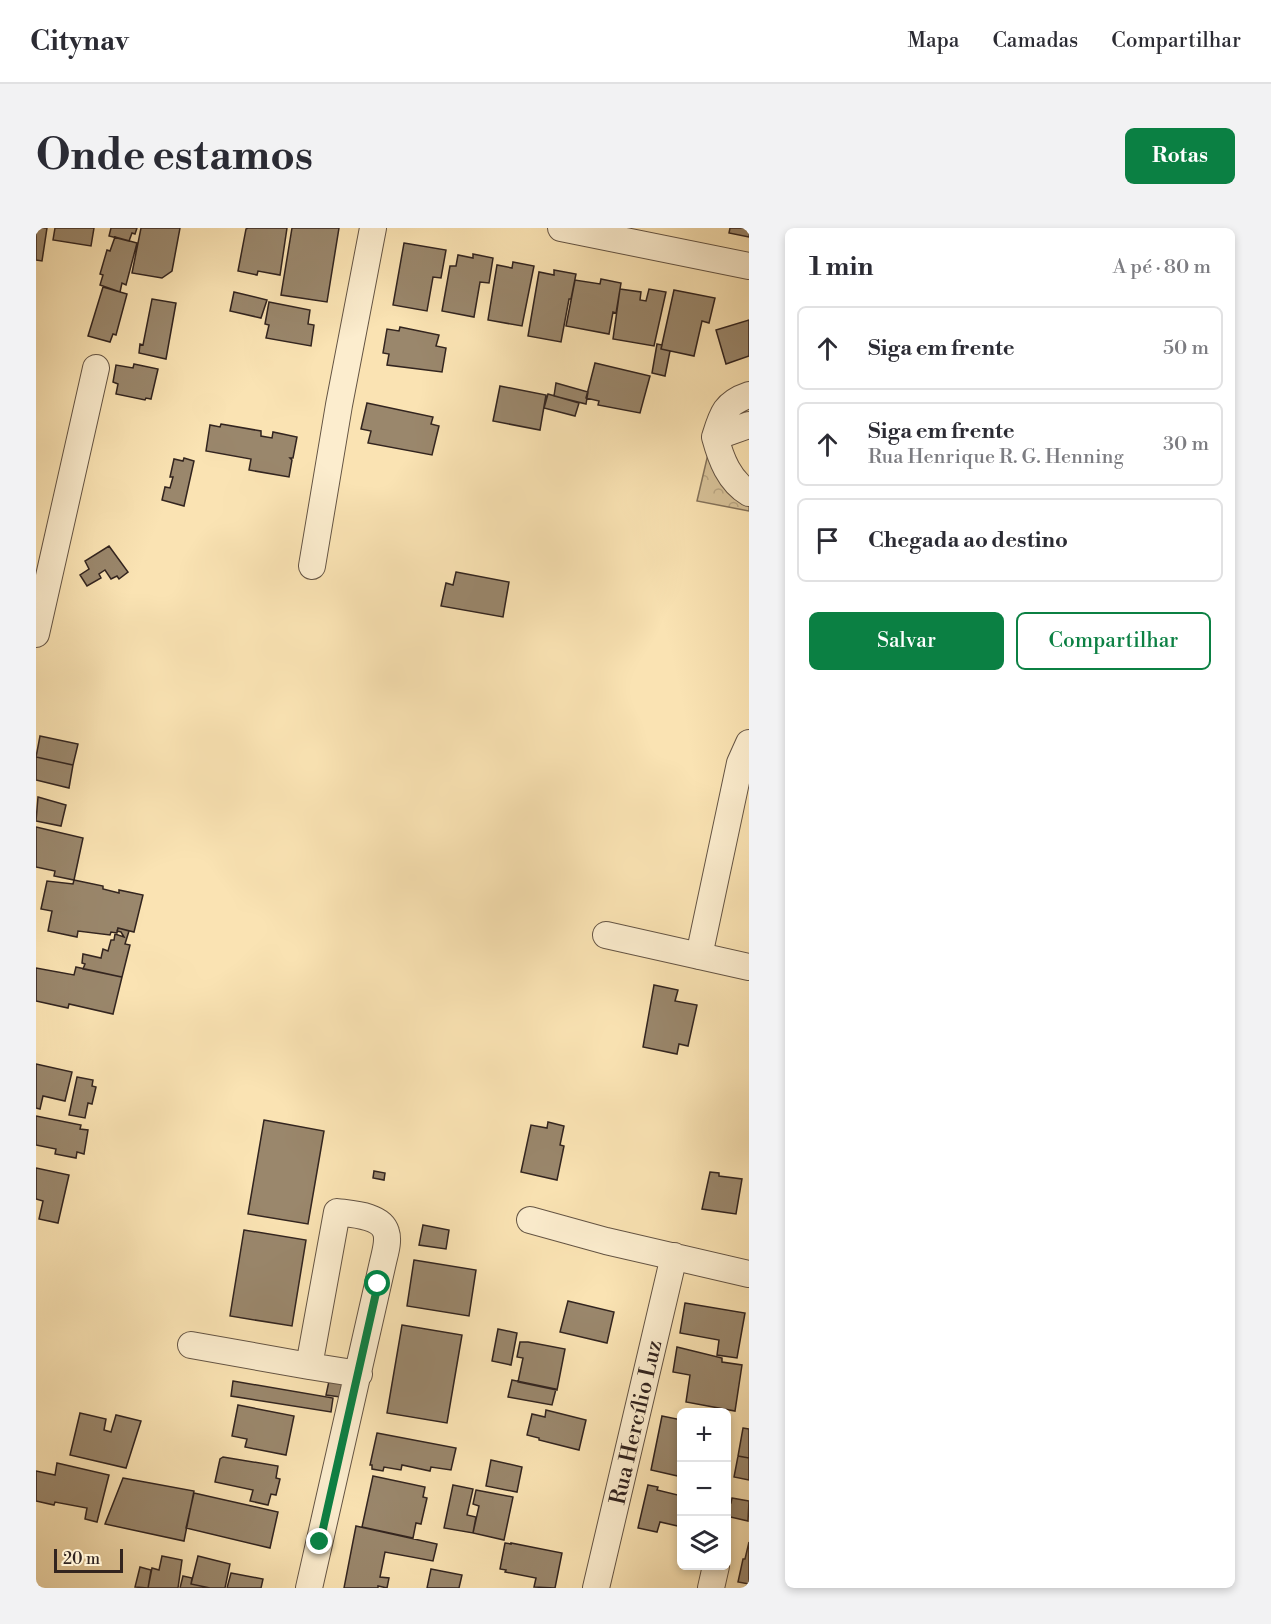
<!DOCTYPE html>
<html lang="pt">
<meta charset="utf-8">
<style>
body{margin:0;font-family:"Libre Bodoni",serif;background:#f2f2f3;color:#2b2b33}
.controls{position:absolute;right:18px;bottom:18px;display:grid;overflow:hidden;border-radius:9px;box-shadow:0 3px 9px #0003}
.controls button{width:54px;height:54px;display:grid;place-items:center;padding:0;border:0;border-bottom:2px solid #e1e1e2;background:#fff;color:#2b2b33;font:30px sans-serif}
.scale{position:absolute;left:18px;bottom:15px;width:69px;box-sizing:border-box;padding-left:6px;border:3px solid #32241f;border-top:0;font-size:16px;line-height:21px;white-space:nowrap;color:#32241f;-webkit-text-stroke:4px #fcedce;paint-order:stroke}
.stop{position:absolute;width:18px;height:18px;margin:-14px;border:4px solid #0b8043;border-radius:50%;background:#fff}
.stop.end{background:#0b8043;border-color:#fff;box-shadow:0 2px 6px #0008}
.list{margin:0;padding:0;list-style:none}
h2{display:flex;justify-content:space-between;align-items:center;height:78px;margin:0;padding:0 24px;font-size:26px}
h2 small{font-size:20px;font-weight:400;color:#7c7c81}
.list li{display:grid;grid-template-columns:39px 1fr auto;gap:18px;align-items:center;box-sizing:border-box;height:84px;margin:0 12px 12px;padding:0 12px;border:2px solid #e1e1e2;border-radius:9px}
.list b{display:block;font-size:22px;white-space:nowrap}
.list p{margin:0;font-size:20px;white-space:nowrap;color:#7c7c81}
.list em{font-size:20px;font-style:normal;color:#7c7c81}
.actions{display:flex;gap:12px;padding:18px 24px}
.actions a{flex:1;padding:14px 0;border:2px solid #0b8043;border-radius:9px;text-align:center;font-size:21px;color:#0b8043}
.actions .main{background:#0b8043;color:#fff}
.icon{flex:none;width:33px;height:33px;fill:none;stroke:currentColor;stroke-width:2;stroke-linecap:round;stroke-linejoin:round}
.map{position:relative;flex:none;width:713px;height:1360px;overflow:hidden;border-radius:9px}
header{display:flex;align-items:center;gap:36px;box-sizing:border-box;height:84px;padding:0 30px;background:#fff;border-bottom:2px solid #e1e1e2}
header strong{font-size:28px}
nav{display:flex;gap:33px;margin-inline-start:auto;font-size:21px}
.intro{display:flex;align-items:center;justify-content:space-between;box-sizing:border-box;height:144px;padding:0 36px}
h1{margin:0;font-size:42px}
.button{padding:15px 27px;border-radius:9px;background:#0b8043;color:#fff;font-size:21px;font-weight:700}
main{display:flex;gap:36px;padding:0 36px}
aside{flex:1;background:#fff;border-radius:9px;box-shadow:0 3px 9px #0003}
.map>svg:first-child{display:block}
.forest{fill:url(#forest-crowns);stroke:#85745c;stroke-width:1.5}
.building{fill:#9a876c;stroke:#32241f;stroke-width:1.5}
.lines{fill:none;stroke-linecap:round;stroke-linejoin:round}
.minor-casing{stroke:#645444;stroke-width:28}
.minor{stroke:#fcedce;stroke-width:26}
.route{stroke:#0b8043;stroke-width:8}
.labels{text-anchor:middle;stroke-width:4.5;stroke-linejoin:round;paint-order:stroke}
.street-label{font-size:22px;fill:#32241f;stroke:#fcedce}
</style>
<header>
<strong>Citynav</strong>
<nav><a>Mapa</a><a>Camadas</a><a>Compartilhar</a></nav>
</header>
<div class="intro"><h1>Onde estamos</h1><a class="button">Rotas</a></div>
<main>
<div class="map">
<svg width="713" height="1360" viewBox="0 0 713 1360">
<defs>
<pattern id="forest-crowns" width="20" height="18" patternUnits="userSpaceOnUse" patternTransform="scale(1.5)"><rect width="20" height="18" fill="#d8c39a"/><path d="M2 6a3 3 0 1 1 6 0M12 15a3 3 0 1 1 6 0" fill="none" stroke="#baa784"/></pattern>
</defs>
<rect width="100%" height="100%" fill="#fae3b3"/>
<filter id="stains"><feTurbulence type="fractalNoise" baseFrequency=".00333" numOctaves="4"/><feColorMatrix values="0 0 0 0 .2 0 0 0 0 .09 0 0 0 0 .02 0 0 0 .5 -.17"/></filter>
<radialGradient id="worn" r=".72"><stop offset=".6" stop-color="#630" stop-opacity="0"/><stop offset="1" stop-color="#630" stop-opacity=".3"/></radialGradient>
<path class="forest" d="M672 226 692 263 713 278V283L661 273Z"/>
<path class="building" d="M0 0H11L6 33 0 32Z
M19 0H58L55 18 17 12Z
M75 0H101L99 6 96 5 93 13 73 8Z
M105 0H144L136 43 126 50 96 45Z
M212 0H251L244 47 222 43 221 47 202 43 210 1Z
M256 0H303L291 74 245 67Z
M694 0H713V9L693 5Z
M79 9 101 15 90 57 86 55 84 64 64 57 67 47 64 46 71 22 74 23Z
M368 15 410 22 405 50 397 49 391 83 357 77Z
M437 26 457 30 453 55 444 54 438 89 406 83 414 38H420L422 27 437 30Z
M477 34 498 38 486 98 452 92 461 37 476 40Z
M518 42 540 46 535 71H533L525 114 492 108 503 44 518 47Z
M565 51 585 55 580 85 577 84 573 106 530 98 539 52 564 56Z
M67 59 91 66 80 107 77 106 74 114 52 108Z
M584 61 605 64 604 72 610 73 613 61 630 64 618 118 577 111Z
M638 62 679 70 673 95 666 93 658 128 625 121Z
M198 64 231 72 225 90 194 83Z
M116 71 140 75 130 131 103 125 104 116 107 117Z
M233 74 274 82 272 96 278 97 275 118 230 110 233 97 229 96Z
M713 92V128L690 136 680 102Z
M364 99 403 107 400 118 410 120 406 144 351 137 353 126 347 125 351 101 363 103Z
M621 116 626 117 625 121 634 123 629 148 616 145Z
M559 135 614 148 604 185 562 177 563 173 550 170Z
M98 136 122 141 115 171 110 170 109 172 80 166 82 156 77 154 80 137 97 140Z
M520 155 552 164 550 176 518 168Z
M464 158 510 167 504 202 457 193Z
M512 166 543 175 539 188 508 180Z
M331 175 397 189 395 196 403 198 396 227 332 215 335 203 325 201Z
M185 196 225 203V208L236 210 237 204 261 209 257 230H254L256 232 253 249 213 242 215 231 170 223 174 197 184 199Z
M148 230 158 233 148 278 126 272 129 259 134 260 137 249H134L138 231 147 233Z
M73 318 92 344 83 351 81 348 75 351 69 342 63 346 65 350 51 358 44 347 53 341 49 333Z
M420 344 473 354 467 389 405 378 410 355 417 357Z
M4 508 42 516 37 537 0 529Z
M0 529 37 537 33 560 0 552Z
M2 569 30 577 25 598 0 593Z
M0 599 47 610 38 652 18 648 19 643 0 639Z
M38 652 67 658V661L83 665V662L107 667 98 704 82 700 81 705 75 704 74 707 42 703 41 709 12 703 16 683 5 681 11 653 37 656Z
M82 700 93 703 89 716 94 717 86 749 47 741 49 736 46 735 47 726 65 730 67 721 72 723 75 712H78L79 706 88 709 85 704 81 703Z
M40 739 86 749 77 786 33 776 32 780 0 773V740L38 747Z
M618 757 642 762 639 773 661 777 652 818 643 816 641 826 607 819Z
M0 836 36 844 29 873 7 868 4 881 0 880Z
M41 849 57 852 56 858 60 859 56 876 52 875 49 890 33 887Z
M0 888 45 897 44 901 52 902 48 926 41 924 40 930 19 926 20 921 0 917Z
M228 892 288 903 272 996 212 986Z
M512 894 528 898 524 917 528 918 521 952 485 944 495 897 511 900Z
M0 940 33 947 22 995 3 991 7 973 0 971Z
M338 943 349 945 348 952 337 950Z
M674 944 683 945V948L706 951 700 986 666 981Z
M387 997 413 1002 410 1021 383 1017Z
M208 1002 270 1012 256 1098 194 1088Z
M378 1032 440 1042 433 1088 371 1078Z
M532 1073 578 1084 571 1115 524 1104Z
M649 1075 709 1085 701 1130 681 1127 683 1112 644 1105Z
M366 1097 426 1107 411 1195 351 1185Z
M462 1101 481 1105 475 1137 456 1133Z
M484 1114H492L529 1121 521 1162 482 1154 487 1130 481 1129Z
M641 1119 686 1130V1134L706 1137 699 1183 650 1174 654 1147 637 1144Z
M476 1152 520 1161 516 1177 472 1169Z
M197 1153 297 1170 295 1184 195 1168Z
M293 1153 314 1156 312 1170 290 1167Z
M202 1177 258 1188 250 1227 209 1219 211 1211 196 1208Z
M510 1182 550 1192 543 1222 503 1212V1210L491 1207 496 1186 509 1189Z
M44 1185 70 1191 68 1202 75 1204 80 1187 105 1193 90 1240 34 1227Z
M626 1188 646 1192V1249L615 1242Z
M707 1200 713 1201V1230L702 1228Z
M341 1205 420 1220 415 1242 395 1239 394 1243 366 1237 365 1242 348 1239 347 1243 336 1241V1237H334Z
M702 1228 713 1230V1252L698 1249Z
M187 1229 242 1238 240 1250 244 1251 240 1267 235 1266 232 1277 214 1273 217 1262 179 1254 184 1231Z
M455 1232 486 1239 481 1264 450 1258Z
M21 1235 73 1247 61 1294 49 1291 51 1280 19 1274 18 1277 0 1273V1243L19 1247Z
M337 1248 389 1259 387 1269 391 1270 385 1296 380 1295 377 1310 326 1299Z
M87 1250 158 1263 148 1313 69 1296Z
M417 1257 437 1261 431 1287 440 1289 437 1305 408 1300Z
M612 1257 622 1259 621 1262 646 1268V1299L624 1294 621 1304 602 1300Z
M440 1262 477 1269 468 1312 437 1305 443 1278 437 1276Z
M158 1265 242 1284 234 1320 150 1300Z
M696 1270 713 1273 712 1293 690 1288 692 1275H695Z
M320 1298 401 1316 397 1333 349 1324 344 1349 353 1350 351 1360 342 1358V1360H308Z
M713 1314V1356L702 1354 707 1331H709Z
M469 1315 475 1316V1315L526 1325 519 1360 498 1359 500 1350 469 1344 470 1342 464 1341Z
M126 1328 146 1332 142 1360H112L116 1340 123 1342Z
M162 1328 194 1336 189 1360H174L155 1356Z
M104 1339 115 1342 112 1360 99 1359Z
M395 1341 426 1347 423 1360H391Z
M195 1345 227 1351 225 1360H191Z
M147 1348 156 1350 155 1356 174 1360H144Z"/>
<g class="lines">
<defs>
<path id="minor" d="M525 0 713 38
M679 209C685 231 693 253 713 265
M679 209C686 186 689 175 713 167
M679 209 713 197
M276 338 303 177 337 0
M0 406 60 140
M570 707 713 739
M663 728 704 535 713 515
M494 992 570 1013 713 1046
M155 1117 273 1138 301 984C315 986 345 987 350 1004 353 1013 349 1025 347 1034L273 1360
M273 1138 323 1146
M560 1360 638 1028
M675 1360 680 1338"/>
</defs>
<use href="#minor" class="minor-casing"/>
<use href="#minor" class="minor"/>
</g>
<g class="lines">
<path class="route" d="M284 1314 342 1056"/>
</g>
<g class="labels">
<g class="street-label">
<text transform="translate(599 1194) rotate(-77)" y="8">Rua Hercílio Luz</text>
</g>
</g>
<rect width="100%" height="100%" filter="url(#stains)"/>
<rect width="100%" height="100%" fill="url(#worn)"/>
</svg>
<div class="controls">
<button>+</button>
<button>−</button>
<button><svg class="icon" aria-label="layers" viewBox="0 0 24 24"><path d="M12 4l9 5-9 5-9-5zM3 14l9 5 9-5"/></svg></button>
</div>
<div class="scale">20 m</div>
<div class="stop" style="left:342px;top:1056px"></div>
<div class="stop end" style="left:284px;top:1314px"></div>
</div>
<aside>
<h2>1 min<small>A pé · 80 m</small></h2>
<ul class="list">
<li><svg class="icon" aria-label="ahead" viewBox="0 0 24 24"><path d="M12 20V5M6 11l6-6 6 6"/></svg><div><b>Siga em frente</b></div><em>50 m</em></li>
<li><svg class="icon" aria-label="ahead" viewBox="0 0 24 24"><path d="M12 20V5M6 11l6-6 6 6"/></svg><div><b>Siga em frente</b><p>Rua Henrique R. G. Henning</p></div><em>30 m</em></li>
<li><svg class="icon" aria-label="arrive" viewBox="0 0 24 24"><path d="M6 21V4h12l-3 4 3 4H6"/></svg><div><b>Chegada ao destino</b></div></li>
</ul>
<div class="actions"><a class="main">Salvar</a><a>Compartilhar</a></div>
</aside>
</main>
